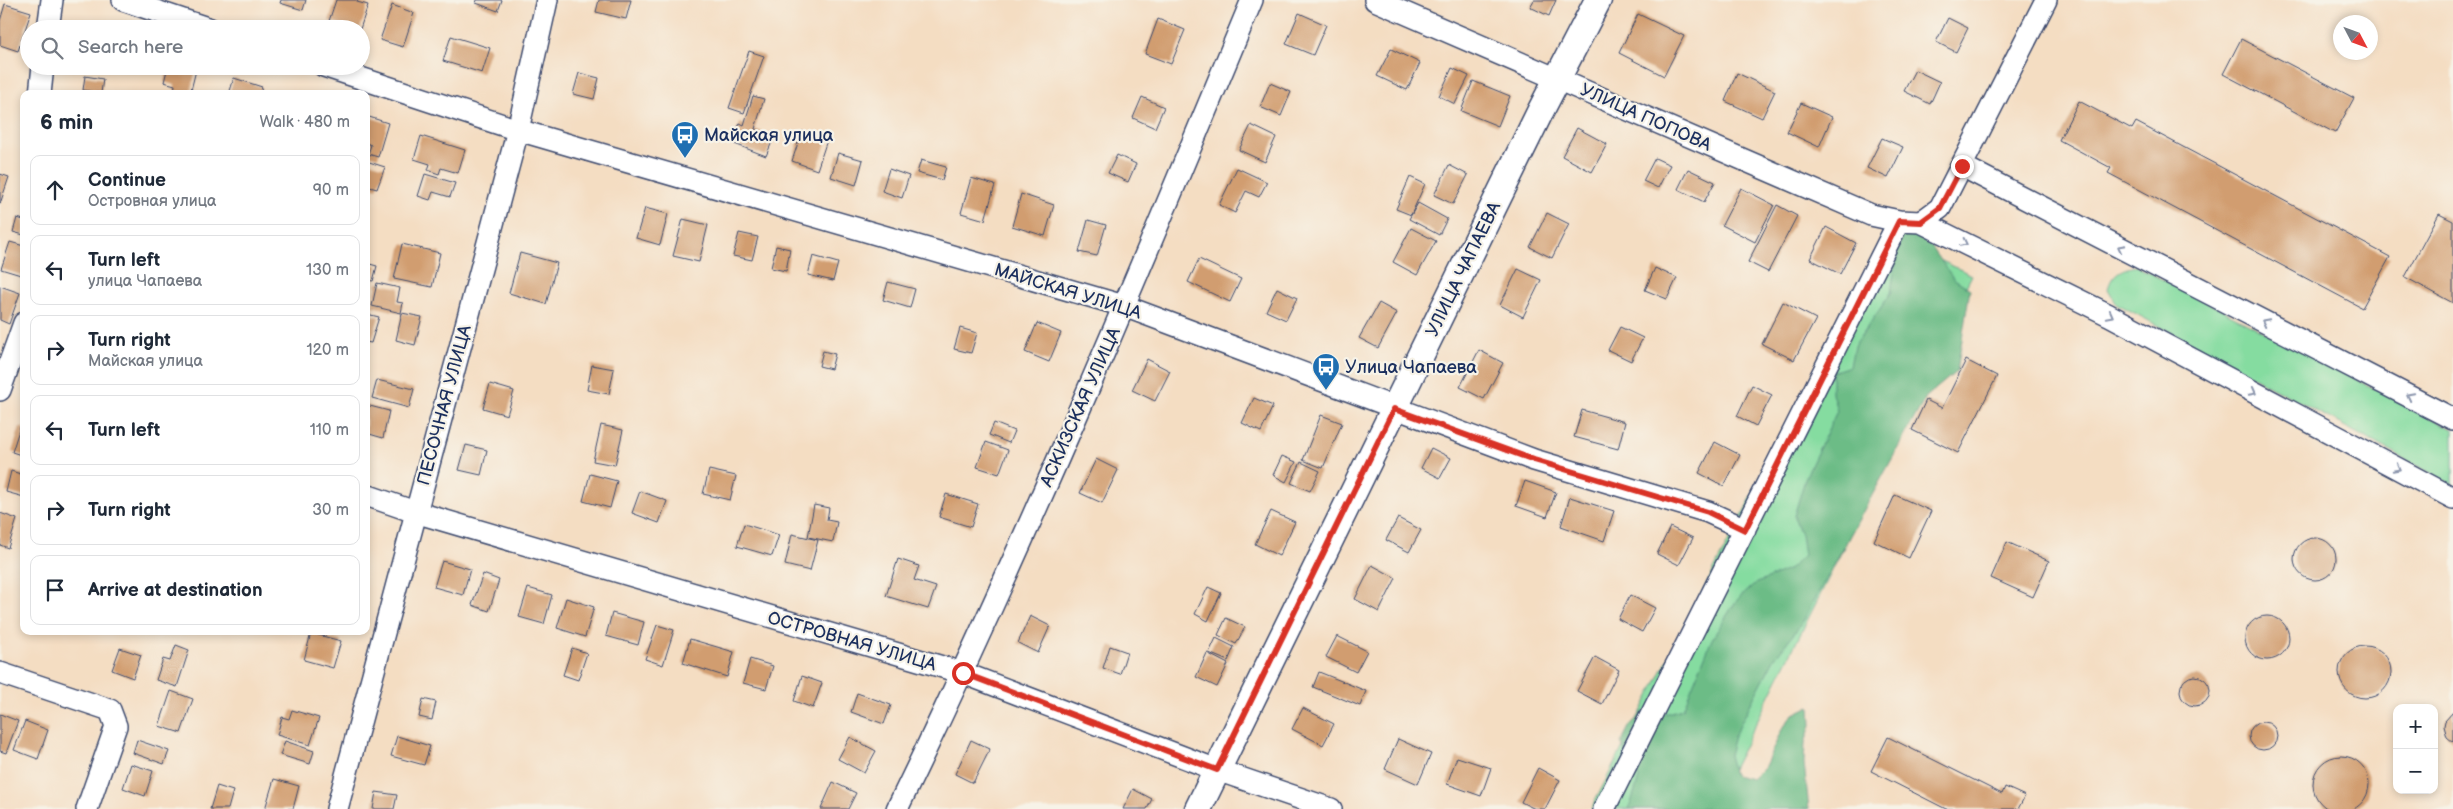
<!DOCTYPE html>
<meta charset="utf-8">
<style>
body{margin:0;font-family:"Balsamiq Sans",sans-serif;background:#f2f2f3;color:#1f2937}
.controls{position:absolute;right:15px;bottom:15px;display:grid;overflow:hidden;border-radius:10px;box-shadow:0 2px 8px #0003}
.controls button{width:45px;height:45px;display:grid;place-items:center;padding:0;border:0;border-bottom:1px solid #e0e1e3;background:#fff;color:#1f2937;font:25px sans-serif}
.compass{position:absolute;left:2333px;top:15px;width:45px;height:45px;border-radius:50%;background:#fff;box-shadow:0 2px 8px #0003;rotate:131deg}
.stop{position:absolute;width:15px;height:15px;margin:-11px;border:4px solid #d93025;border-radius:50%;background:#fff}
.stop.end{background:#d93025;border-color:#fff;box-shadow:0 1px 5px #0008}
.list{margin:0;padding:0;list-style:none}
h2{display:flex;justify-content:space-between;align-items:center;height:65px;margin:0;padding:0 20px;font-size:21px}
h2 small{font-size:16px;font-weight:400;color:#747a83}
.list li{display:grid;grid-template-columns:32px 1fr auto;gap:15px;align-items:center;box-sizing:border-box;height:70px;margin:0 10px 10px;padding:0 10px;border:1px solid #e0e1e3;border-radius:10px}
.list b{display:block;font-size:19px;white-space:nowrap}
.list p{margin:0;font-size:16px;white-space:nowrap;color:#747a83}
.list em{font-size:16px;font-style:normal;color:#747a83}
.icon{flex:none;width:28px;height:28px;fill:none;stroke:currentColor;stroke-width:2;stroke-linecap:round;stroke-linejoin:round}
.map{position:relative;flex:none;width:2453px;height:809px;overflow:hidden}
.search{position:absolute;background:#fff;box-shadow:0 2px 8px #0003;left:20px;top:20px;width:350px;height:55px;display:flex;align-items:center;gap:12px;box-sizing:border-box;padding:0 18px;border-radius:28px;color:#747a83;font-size:19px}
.panel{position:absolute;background:#fff;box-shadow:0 2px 8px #0003;left:20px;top:90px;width:350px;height:545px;border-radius:10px}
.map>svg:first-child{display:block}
.green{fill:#85dca0;stroke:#50867f}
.forest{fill:#6cbc86;stroke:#447672}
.building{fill:#d19d6f}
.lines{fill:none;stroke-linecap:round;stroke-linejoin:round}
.minor-casing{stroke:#3c496d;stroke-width:24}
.tertiary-casing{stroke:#3c496d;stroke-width:29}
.minor{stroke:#fff;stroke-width:21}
.tertiary{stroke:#fff;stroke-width:26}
.oneway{stroke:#8d97ae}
.route{stroke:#d93025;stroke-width:6}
.labels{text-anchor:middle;stroke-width:4.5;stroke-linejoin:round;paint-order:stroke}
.street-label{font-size:18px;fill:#1b2f5e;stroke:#f7f3e8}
.poi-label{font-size:18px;fill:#1b2f5e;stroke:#f7f3e8;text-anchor:start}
</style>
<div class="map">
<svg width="2453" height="809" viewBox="0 0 2453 809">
<rect width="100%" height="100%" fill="#f7f3e8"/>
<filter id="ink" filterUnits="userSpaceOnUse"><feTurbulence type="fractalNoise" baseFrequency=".02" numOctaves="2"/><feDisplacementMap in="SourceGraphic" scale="10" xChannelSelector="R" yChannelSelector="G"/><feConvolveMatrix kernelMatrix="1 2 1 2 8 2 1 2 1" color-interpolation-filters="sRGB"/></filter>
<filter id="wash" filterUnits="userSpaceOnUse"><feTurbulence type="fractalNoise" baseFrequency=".0096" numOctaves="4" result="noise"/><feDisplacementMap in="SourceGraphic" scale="20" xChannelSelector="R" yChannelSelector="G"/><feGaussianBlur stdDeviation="1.12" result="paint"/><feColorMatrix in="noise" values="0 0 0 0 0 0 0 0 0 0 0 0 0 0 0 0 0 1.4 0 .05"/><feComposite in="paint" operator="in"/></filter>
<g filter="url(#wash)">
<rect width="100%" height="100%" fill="#f4ddc2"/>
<path class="green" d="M1886 235 1972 275 1906 405 1913 409 1713 809H1591Z
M2136 266 2453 429V485L2116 303 2108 289C2112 273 2121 269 2136 266Z"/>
<path class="forest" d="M1917 234 1931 246 1953 278 1970 289 1957 371 1926 397 1802 623 1774 659 1734 736 1729 755 1734 775 1752 779 1765 766 1781 731 1792 715 1810 706 1811 725 1805 743 1804 763 1809 809H1629L1639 778 1621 743 1630 725 1643 712 1664 714 1683 709 1712 639 1736 601 1753 585 1790 569 1804 555 1801 535 1794 516 1806 476 1837 411 1832 393V372L1850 366 1854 346 1891 293 1899 237Z"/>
<g id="blocks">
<path class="building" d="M281 0H306L303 10 280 3Z
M336 0H358L357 2 368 5 360 29 329 21Z
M477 0H502L498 11 476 3Z
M599 0H631L626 19 596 12Z
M1534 0H1556L1549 16 1530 7Z
M5 4 31 12 18 51 0 45V21Z
M392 5 414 13 403 47 380 40Z
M1299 13 1326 25 1313 55 1286 44Z
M1638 14 1684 36 1664 76 1619 53Z
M1948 18 1968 28 1956 52 1936 42Z
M1158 19 1185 30 1171 64 1145 54Z
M451 36 490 48 482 73 443 61Z
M2241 39 2354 98 2335 133 2223 74Z
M1391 49 1420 63 1407 90 1377 76Z
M749 51 764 56 744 113 729 108Z
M124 66H140L139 72 123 70Z
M168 66H197L190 94 174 91 175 85 164 82Z
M1452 68 1469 76 1455 104 1439 96Z
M1915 70 1940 82 1930 104 1904 91Z
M579 73 599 78 594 99 573 94Z
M1737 73 1775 91 1762 118 1725 101Z
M85 76 103 79 101 93 83 90Z
M234 78 262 87 260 94H229Z
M1473 81 1510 96 1498 126 1461 111Z
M1270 83 1291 92 1281 116 1260 107Z
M753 96 764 99 755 129 774 137 766 156 732 143 740 123 744 125Z
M1142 97 1164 107 1155 128 1133 118Z
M2079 101 2132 129 2136 122 2390 257 2362 308 2108 173 2111 168 2059 140Z
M1801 103 1832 117 1819 147 1787 132Z
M366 116 388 123 378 157 368 154 371 145 366 143Z
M1251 125 1276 137 1265 162 1239 150Z
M1577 128 1607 144 1592 172 1562 156Z
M802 131 827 140 817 170 792 161Z
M421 136 465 150 458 173 441 168 439 174 428 170 430 164 414 159Z
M1882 138 1903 147 1888 178 1867 168Z
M838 153 863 160 856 185 831 177Z
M1117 155 1136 164 1128 182 1108 173Z
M1655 158 1670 165 1658 188 1643 181Z
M921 160 946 167 942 180 917 173Z
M366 161 385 167 377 189 366 186Z
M1449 165 1468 175 1453 204 1434 195Z
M1237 168 1267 182 1259 197 1246 191 1235 213 1219 205Z
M889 169 909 176 902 198 882 191Z
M1688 169 1715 182 1704 202 1678 189Z
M0 174 9 177 0 204Z
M425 174 455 183 450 197 433 192 430 200 418 196Z
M1410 177 1425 184 1411 215 1396 209Z
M971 178 995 185 985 220 961 213Z
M1741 188 1774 205 1755 242 1722 225Z
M1021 194 1054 205 1045 236 1012 226Z
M1418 203 1447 219 1439 235 1409 219Z
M1777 205 1797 216 1768 272 1748 262Z
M645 208 668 214 660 245 636 238Z
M1547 213 1569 224 1552 258 1530 247Z
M2439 214 2453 221V303L2405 277Z
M17 218 24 220V235L13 232Z
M683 219 708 225 699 262 673 256Z
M1088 220 1106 225 1097 256 1079 252Z
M1826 227 1856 243 1840 274 1810 259Z
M1411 228 1436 241 1417 275 1393 262Z
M739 233 758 237 752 260 733 256Z
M10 242 24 246V276L1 269Z
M402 244 440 253 432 287 394 279Z
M776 246 790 249 786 271 771 268Z
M520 253 557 263 546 304 509 293Z
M813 256 838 263 833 281 808 275Z
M1199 259 1241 279 1230 302 1188 282Z
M366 263 377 266 373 281 366 280Z
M1655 268 1677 278 1667 299 1645 290Z
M1518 269 1541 280 1523 317 1500 305Z
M888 282 915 289 910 308 883 300Z
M377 283 400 288 397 302 403 303 401 313 372 306Z
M0 286 20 293 9 324 0 320Z
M1277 288 1297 298 1286 320 1266 311Z
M1783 302 1816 319 1794 360 1762 344Z
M1379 303 1397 313 1378 348 1359 338Z
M402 313 422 317 415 345 396 340Z
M367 314 379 317 371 343 366 342Z
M1037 323 1061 333 1049 362 1025 352Z
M1620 327 1643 338 1631 361 1608 350Z
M960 328 977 333 971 353 954 349Z
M1479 350 1503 363 1484 399 1460 387Z
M823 351 835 354 831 369 819 366Z
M1147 359 1170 371 1155 401 1132 390Z
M1966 360 1997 376 1958 453 1912 430 1926 400 1942 408Z
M592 365 614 369 609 394 587 390Z
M377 380 414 389 409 408 372 398Z
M490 384 514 391 507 415 483 408Z
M1752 385 1772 395 1756 426 1737 416Z
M1254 398 1273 406 1261 432 1242 423Z
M366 405 389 411 383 438 366 433Z
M1582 410 1625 422 1618 449 1574 437Z
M1321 415 1342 423 1323 468 1303 460Z
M994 423 1014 431 1009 443 989 435Z
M601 425 623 430 615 465 593 461Z
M20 427 24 428V456L12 452Z
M986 442 1008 450 999 474 977 467Z
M1715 442 1740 455 1724 486 1699 473Z
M466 445 487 450 481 475 459 470Z
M1431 448 1451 458 1440 478 1421 468Z
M1282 456 1296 462 1286 482 1273 475Z
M1096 459 1118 470 1102 503 1080 493Z
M1301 462 1320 471 1310 491 1291 483Z
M709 470 736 476 730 500 703 494Z
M11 471 24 475V497L6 492Z
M590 474 617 481 610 508 583 501Z
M1525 481 1556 492 1547 517 1516 506Z
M640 491 667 501 659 523 632 513Z
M946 494 978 504 971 527 939 517Z
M1895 495 1931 511 1909 558 1874 541Z
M1570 497 1614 511 1604 541 1561 526Z
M814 505 829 508 827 520 837 522 833 542 808 537Z
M1271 511 1295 522 1279 556 1255 544Z
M0 513 17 519 8 548 0 545Z
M1398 518 1421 530 1409 552 1386 540Z
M744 524 779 535 772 556 737 546Z
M1670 527 1693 538 1679 565 1657 554Z
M792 534 818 540 810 571 785 565Z
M2294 559a21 21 0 1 1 42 0a21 21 0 1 1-42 0Z
M2007 542 2049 561 2033 597 1991 578Z
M898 559 919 566 914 580 936 587 928 609 886 596Z
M442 561 470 569 463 595 434 587Z
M1372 565 1396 578 1379 612 1355 599Z
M483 574 499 580 489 611 472 605Z
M1208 587 1221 593 1208 621 1195 614Z
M528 588 552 595 544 624 519 617Z
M1630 595 1655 608 1642 632 1618 619Z
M566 598 594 607 585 637 557 628Z
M612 613 644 622 638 645 606 636Z
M1030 616 1050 626 1038 653 1018 643Z
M2245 638a22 22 0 1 1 44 0a22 22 0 1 1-44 0Z
M1226 618 1245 627 1236 644 1218 635Z
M657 625 674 630 663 665 645 659Z
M311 633 341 641 333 668 304 660Z
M1337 636 1367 651 1356 672 1326 657Z
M1216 638 1234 647 1228 661 1209 653Z
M690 639 734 652 727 677 683 663Z
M176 645 189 650 177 687 156 680 163 659 170 661Z
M1110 646 1127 652 1120 674 1103 668Z
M2339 672a26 26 0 1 1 52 0a26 26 0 1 1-52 0Z
M120 648 141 655 133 678 112 670Z
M572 648 587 653 578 680 563 675Z
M1207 653 1228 664 1217 687 1196 677Z
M1595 657 1619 670 1602 704 1577 691Z
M750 659 773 666 766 689 743 683Z
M1319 672 1366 691 1360 706 1313 687Z
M2180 691a15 15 0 1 1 30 0a15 15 0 1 1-30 0Z
M802 676 822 683 813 708 794 701Z
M171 691 193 699 181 733 159 726Z
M857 693 891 705 884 724 851 712Z
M423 699 436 702 432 720 419 717Z
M1303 708 1334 724 1323 745 1292 729Z
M292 710 319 718 310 745 277 735 282 717 289 719Z
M2453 712V742L2447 737 2444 726 2445 721Z
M0 714 18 721 6 753 0 751Z
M25 721 48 730 38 759 14 750Z
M2249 736a14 14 0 1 1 28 0a14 14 0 1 1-28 0Z
M397 736 430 746 424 765 391 756Z
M850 737 876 751 864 773 838 759Z
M1888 737 2002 794 2005 787 2025 796 2018 809H1946L1871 771Z
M1398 739 1431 754 1418 784 1385 769Z
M137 740 169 751 164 764 133 753Z
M971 740 990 749 973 783 955 774Z
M285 741 314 751 310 764 280 755Z
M2313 784a28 28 0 1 1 56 0a28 28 0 1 1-56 0Z
M1457 757 1491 768 1481 796 1447 784Z
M131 764 153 771 145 796 123 788Z
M1538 768 1560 780 1545 809H1535L1521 802Z
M274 779 299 786 293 809H265Z
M833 782 856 793 848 809H821Z
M217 786 233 791 228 809H210Z
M1133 789 1152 799 1147 809H1123Z
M376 792 397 795 394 809H373Z"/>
</g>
</g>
<g filter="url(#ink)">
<use href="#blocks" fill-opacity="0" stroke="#3c496d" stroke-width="1"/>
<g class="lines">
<defs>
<path id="minor" d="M123 0 210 29
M1375 0 1871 215 1899 221 1921 222 2109 315 2453 498
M48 29 52 0
M324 66 518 130 1124 306 1534 460 1708 512 1745 529
M40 94 43 66
M1962 166 2453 419
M1921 222 1940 208 2046 0
M0 390 24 323
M366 495 415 512 963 673 1217 770 1331 809
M0 673 110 710 116 726 87 809
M337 809 518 130 547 0
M897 809C1026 544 1139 272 1252 0
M1604 809 1899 221"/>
<path id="tertiary" d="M1198 809 1540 112 1598 0"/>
</defs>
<use href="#minor" class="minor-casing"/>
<use href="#tertiary" class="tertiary-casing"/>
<use href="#minor" class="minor"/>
<use href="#tertiary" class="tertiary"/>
</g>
<defs><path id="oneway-chevron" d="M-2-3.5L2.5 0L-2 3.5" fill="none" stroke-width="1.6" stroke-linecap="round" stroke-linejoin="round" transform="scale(1.25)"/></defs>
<g class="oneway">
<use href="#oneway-chevron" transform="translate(1964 243) rotate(26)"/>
<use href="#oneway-chevron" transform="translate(2121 248) rotate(-153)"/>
<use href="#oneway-chevron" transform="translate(2110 315) rotate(28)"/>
<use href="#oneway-chevron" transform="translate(2265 322) rotate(-153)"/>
<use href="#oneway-chevron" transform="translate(2253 392) rotate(28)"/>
<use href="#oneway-chevron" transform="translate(2410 396) rotate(-153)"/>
<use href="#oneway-chevron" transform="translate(2397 468) rotate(28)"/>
</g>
</g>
<g class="lines" filter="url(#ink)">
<path class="route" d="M963 673 1217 770 1394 409 1534 460 1708 512 1745 530 1899 221 1921 222 1940 208 1962 166"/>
</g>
<defs>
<symbol id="bus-pin" viewBox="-11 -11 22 30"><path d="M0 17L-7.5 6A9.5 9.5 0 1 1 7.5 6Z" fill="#1f6fb2" stroke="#f7f3e8"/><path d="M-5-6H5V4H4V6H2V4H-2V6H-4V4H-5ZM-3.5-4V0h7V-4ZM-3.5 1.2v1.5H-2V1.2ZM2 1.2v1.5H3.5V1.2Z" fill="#fff"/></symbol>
</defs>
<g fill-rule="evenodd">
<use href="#bus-pin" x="669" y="119" width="32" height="43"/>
<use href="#bus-pin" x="1310" y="351" width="32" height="43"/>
</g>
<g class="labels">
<g class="street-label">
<text transform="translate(1646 117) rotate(24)" y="6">УЛИЦА ПОПОВА</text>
<text transform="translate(1463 269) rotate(-64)" y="6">УЛИЦА ЧАПАЕВА</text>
<text transform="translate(1068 291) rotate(17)" y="6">МАЙСКАЯ УЛИЦА</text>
<text transform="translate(444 405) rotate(-75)" y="6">ПЕСОЧНАЯ УЛИЦА</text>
<text transform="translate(1080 407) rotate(-66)" y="6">АСКИЗСКАЯ УЛИЦА</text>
<text transform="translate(852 641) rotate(16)" y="6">ОСТРОВНАЯ УЛИЦА</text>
</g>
<g class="poi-label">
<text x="704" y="141">Майская улица</text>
<text x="1345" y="373">Улица Чапаева</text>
</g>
</g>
</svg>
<div class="controls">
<button>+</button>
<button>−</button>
</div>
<svg class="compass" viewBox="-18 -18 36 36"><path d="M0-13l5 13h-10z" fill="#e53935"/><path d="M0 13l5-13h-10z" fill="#747a83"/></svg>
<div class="stop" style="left:963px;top:673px"></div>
<div class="stop end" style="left:1962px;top:166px"></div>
<div class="search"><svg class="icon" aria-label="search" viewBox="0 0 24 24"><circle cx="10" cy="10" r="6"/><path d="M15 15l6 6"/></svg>Search here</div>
<section class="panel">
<h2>6 min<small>Walk · 480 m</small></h2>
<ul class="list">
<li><svg class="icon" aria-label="ahead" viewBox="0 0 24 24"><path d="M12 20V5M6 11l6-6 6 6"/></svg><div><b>Continue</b><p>Островная улица</p></div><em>90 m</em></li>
<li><svg class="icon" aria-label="left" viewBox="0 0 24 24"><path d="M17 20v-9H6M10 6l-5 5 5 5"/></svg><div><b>Turn left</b><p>улица Чапаева</p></div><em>130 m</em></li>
<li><svg class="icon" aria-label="right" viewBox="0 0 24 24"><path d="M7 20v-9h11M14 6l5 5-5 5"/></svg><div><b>Turn right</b><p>Майская улица</p></div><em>120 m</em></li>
<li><svg class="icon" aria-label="left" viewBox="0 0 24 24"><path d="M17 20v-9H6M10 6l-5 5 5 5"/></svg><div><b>Turn left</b></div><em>110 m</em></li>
<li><svg class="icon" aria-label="right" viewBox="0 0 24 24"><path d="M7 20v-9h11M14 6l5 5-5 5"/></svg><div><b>Turn right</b></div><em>30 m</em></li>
<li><svg class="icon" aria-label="arrive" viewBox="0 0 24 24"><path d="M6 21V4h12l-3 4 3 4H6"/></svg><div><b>Arrive at destination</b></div></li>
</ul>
</section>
</div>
